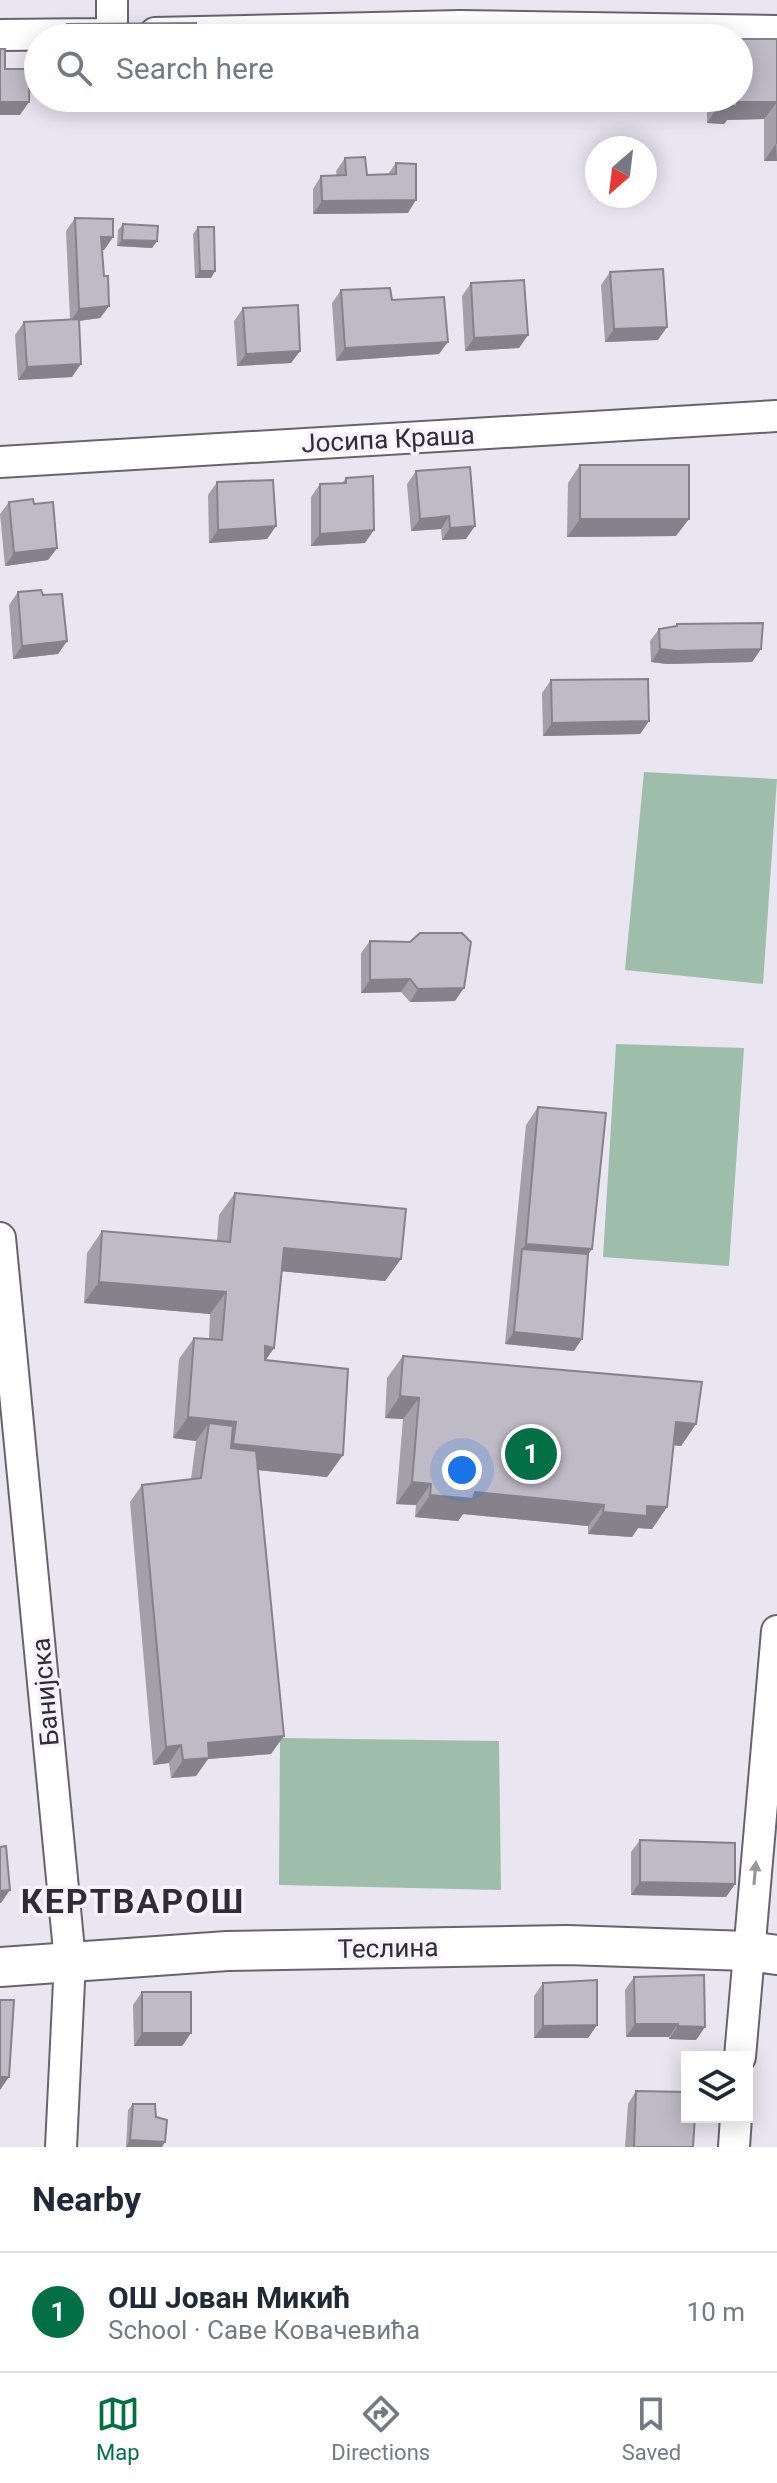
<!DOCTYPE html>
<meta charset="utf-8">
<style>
body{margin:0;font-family:Roboto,sans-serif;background:#f6f6f7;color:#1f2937}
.controls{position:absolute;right:24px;bottom:24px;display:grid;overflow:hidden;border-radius:0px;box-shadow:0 4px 20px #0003}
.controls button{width:72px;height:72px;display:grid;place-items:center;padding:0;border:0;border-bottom:2px solid #e0e1e3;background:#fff;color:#1f2937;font:40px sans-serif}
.compass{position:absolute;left:585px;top:136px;width:72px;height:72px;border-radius:50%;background:#fff;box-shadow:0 4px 20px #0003;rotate:208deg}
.you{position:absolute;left:462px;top:1470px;width:28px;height:28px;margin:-20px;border:6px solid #fff;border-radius:50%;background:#1a73e8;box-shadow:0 0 0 12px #1a73e833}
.badge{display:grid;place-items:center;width:52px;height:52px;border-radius:50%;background:#026f47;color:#fff;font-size:26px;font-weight:700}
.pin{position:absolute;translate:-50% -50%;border:4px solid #fff;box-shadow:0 2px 8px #0006}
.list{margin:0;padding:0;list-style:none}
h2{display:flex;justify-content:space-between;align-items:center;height:104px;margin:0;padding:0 32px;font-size:34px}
h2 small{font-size:26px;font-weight:400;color:#747a83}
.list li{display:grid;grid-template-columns:52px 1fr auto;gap:24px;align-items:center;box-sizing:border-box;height:120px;padding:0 32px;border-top:2px solid #e0e1e3}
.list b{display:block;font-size:30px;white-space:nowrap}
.list p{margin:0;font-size:26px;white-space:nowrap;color:#747a83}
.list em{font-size:26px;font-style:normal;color:#747a83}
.icon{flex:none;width:44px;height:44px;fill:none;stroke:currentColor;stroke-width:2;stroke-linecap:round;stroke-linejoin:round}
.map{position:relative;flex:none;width:777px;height:2147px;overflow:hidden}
.search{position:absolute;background:#fff;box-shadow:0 4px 20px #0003;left:24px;right:24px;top:24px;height:88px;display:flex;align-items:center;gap:20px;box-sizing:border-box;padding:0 28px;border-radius:44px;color:#747a83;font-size:30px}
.sheet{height:224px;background:#fff}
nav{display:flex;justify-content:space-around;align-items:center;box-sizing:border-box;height:112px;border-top:2px solid #e0e1e3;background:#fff;font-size:22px;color:#747a83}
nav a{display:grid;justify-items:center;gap:4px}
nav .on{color:#026f47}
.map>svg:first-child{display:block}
.green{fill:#9ebeab}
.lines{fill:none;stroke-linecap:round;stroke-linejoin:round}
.minor-casing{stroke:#68646f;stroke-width:34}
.tertiary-casing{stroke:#68646f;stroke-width:42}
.minor{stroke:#fff;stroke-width:30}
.tertiary{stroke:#fff;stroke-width:38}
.wall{fill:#a3a0aa}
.shaded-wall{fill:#85828b}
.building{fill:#bebac6;stroke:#85828b;stroke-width:2}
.oneway{fill:#989699}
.labels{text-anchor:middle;stroke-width:7;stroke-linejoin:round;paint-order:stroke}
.street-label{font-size:26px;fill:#302e33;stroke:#f6f3ff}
.district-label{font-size:34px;font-weight:bold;letter-spacing:2px;fill:#302e33;stroke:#f6f3ff}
</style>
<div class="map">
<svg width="777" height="2147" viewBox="0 0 777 2147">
<rect width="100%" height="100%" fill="#e9e5f1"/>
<path class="green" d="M644 772 777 779 763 984 625 970Z
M616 1044 744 1048 729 1266 603 1257Z
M280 1738 499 1741 501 1890 279 1885Z"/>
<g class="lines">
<defs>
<path id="minor" d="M155 33 460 26 777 31
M112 34V0
M0 35 99 34
M0 462 777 416
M0 1238 70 1961 61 2147
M740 2057 777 1631
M734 2147 736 2117"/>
<path id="tertiary" d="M0 1967 227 1951 567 1945 748 1951 777 1955"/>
</defs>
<use href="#minor" class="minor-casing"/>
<use href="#tertiary" class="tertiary-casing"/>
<use href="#minor" class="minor"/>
<use href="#tertiary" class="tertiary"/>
</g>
<path class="wall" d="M67 24 196 38H57Z
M214 28 321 38H207Z
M777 39V161H764V119L727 120 724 124 707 123V98H739Z
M550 98H622L613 111H550Z
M345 158 367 175 388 174 396 163 408 213 313 214V189L321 176H337L336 171Z
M75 218 113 237 104 250H102L104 276 109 306 100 318 79 321 72 377 18 380 15 335 24 322 70 320 66 231Z
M123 224 157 241 152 248 117 246 118 230Z
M198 227 215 271 211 278H195L193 234Z
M610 272 658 340 605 342 601 285Z
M471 283 528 335 519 348 465 351 462 296Z
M341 290 392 300 439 354 336 361 332 303Z
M243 308 300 351 291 363 237 366 234 321Z
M580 465 676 536 567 537 568 483Z
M416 471 466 539 442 540 441 529 411 531 407 484Z
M346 478 365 543 311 546V497L320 484 342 483Z
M217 482 276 526 267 539 209 543 208 495Z
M9 502 34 504 57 548 48 560 5 566 0 514Z
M18 592 67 641 58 654 13 659 9 605Z
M677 624 761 649 752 662 667 664 651 662 650 641 659 629 675 626Z
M551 680 649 721 640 734 543 736 542 693Z
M370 941 455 1001 410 1002 401 992 361 993V953Z
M538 1107 592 1249 588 1254 574 1351 505 1344 526 1125Z
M235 1193 401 1259 385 1281 281 1271 274 1348 265 1360 343 1455 327 1477 258 1470 271 1754 208 1759 196 1776 171 1778 169 1763 153 1765 130 1502 142 1485 191 1479 196 1441 173 1438 179 1359 194 1338 209 1339 210 1314 84 1303 87 1253 102 1231 217 1241 219 1215Z
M403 1356 696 1424 681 1446 673 1445 667 1507 652 1529 638 1528 632 1537 588 1534V1526L463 1514 458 1521 415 1517 416 1505 396 1504 403 1419 385 1418 387 1378Z
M640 1840 735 1884 726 1897 631 1895V1852Z
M634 1977 705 2027 696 2040 669 2039V2037H626L625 1990Z
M543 1983 597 2025 588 2038H534V1996Z
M142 1992 191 2033 182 2046H134L133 2005Z
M636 2091 693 2147H625L628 2104Z
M133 2104 156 2117 165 2142 162 2147H126L128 2110Z"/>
<path class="shaded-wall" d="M559 98H622L613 111H550Z
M0 102H29L20 115H0Z
M737 102H777L764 119 727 120 724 124 707 123 719 105Z
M776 144 777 161H764Z
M416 200 408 213 313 214 322 201Z
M101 237H113L104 250H92Z
M122 240 157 241 152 248 117 246Z
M200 271H215L211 278H195Z
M109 306 100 318 70 322 79 309Z
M667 327 658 340 605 342 614 329Z
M528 335 519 348 465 351 474 338Z
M448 342 439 354 336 361 345 348Z
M300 351 291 363 237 366 246 354Z
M81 364 72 377 18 380 27 367Z
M449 516 441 529 411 531 420 519Z
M580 519H689L676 536 567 537Z
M276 526 267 539 209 543 218 530Z
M475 526 466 539 442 540 450 528Z
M374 530 365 543 311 546 320 534Z
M57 548 48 560 5 566 14 553Z
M67 641 58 654 13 659 22 646Z
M660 649H761L752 662 667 664 651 662Z
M649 721 640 734 543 736 552 723Z
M410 979 401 992 361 993 370 980Z
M464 988 455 1001 410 1002 418 989Z
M526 1244 592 1249 579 1267 522 1249Z
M284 1248 401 1259 385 1281 268 1270Z
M99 1282 226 1292 210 1314 84 1303Z
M514 1332 582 1339 574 1351 505 1344Z
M265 1346 274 1348 259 1370Z
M400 1396 419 1398 403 1419 385 1418Z
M188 1417 236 1422 221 1444 209 1423 196 1441 173 1438Z
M676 1422 696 1424 681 1446 661 1444Z
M233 1444 343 1455 327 1477 218 1466Z
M412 1482 431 1484 416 1505 396 1504Z
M475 1492 604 1505 588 1526 463 1514 458 1521 415 1517 430 1495Z
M647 1506 667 1507 652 1529 638 1528 632 1537 588 1534 603 1512Z
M284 1736 271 1754 208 1759 196 1776 171 1778 183 1760 208 1743Z
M181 1745 169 1763 153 1765 166 1747Z
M640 1882 735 1884 726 1897 631 1895Z
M10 1890 1 1903H0V1891Z
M635 2024H678L669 2037H626Z
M597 2025 588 2038H534L543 2026Z
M678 2026 705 2027 696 2040 669 2039Z
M142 2033H191L182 2046H134Z
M0 2077H9L0 2090Z
M130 2140 165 2142 162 2147H126Z"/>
<path class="building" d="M196 23V38H67V24Z
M321 27V38H214V28Z
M739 39H777V144V102H737V106L719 105V98H739Z
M0 49H5V69H30L29 102H0Z
M365 157 367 175 396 174V163L416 164V200L322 201 321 176 346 175 345 158Z
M75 218 113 219V237H101L104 276H108L109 306 79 309Z
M123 224 158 226 157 241 122 240Z
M198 227H214L215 271H200Z
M663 269 667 327 614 329 610 272Z
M524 280 528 335 474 338 471 283Z
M390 288 392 300 444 297 448 342 345 348 341 290Z
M298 305 300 351 246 354 243 308Z
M79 319 81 364 27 367 24 322Z
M580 465H689V519H580Z
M470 467 475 526 450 528 449 516 420 519 416 471Z
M373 476 374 530 320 534V484L346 483V478Z
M273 480 276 526 218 530 217 482Z
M33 499 34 504 53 502 57 548 14 553 9 502Z
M41 590 43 595 62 594 67 641 22 646 18 592Z
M763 623 761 649 676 651 660 649 659 629 677 626V624Z
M648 679 649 721 552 723 551 680Z
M420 933H462L471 942 464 988 418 989 410 979 370 980V941L410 942Z
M538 1107 606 1113 592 1249 526 1244Z
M235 1193 406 1209 401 1259 284 1248 274 1348 265 1346V1360L348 1369 343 1455 233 1444 236 1422 188 1417 194 1338 222 1340 226 1292 99 1282 102 1231 230 1242Z
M522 1249 588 1254 582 1339 514 1332Z
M403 1356 702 1382 696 1424 676 1422 667 1507 647 1506V1516L603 1512 604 1505 475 1492 473 1499 430 1495 431 1484 412 1482 419 1398 400 1396Z
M209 1423 233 1426 231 1448 256 1451 284 1736 208 1743 209 1758 183 1760 181 1745 166 1747 142 1485 201 1478Z
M640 1840 735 1843V1884L640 1882Z
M6 1846 10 1890 0 1891V1847Z
M704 1975 705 2027 678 2026V2024H635L634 1977Z
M597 1980V2025L543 2026V1983Z
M142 1992H191V2033H142Z
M0 2000H14L9 2077H0Z
M636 2091 687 2092V2117H695L693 2147H634Z
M133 2104H155L156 2117 167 2120 165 2142 130 2140Z"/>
<defs><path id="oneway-solid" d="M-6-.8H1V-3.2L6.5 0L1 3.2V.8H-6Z" transform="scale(2)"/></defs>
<use class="oneway" href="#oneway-solid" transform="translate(755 1873) rotate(-85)"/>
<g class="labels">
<g class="street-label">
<text transform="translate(388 439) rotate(-3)" y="9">Јосипа Краша</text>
<text transform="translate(45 1692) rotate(-95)" y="9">Банијска</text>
<text transform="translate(388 1948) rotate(-1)" y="9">Теслина</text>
</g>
<g class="district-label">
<text x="133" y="1913">КЕРТВАРОШ</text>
</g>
</g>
</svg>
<div class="controls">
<button><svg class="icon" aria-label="layers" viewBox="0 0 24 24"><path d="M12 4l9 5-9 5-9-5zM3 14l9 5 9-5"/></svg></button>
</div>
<svg class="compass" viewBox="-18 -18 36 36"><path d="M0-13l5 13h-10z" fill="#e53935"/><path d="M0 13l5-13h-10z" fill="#747a83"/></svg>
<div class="you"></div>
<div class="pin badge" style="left:531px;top:1454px">1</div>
<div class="search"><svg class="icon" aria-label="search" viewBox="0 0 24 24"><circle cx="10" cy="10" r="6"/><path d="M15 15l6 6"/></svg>Search here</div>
</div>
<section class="sheet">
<h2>Nearby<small></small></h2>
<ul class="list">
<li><span class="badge">1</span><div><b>ОШ Јован Микић</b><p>School · Саве Ковачевића</p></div><em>10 m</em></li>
</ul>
</section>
<nav>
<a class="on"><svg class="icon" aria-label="map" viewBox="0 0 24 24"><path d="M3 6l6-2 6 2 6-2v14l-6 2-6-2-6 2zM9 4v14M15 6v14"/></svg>Map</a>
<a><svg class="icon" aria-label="directions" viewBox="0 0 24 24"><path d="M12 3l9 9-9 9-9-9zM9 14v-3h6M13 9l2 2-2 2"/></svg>Directions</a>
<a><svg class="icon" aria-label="saved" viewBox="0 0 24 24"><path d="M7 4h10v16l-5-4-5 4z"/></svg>Saved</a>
</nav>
